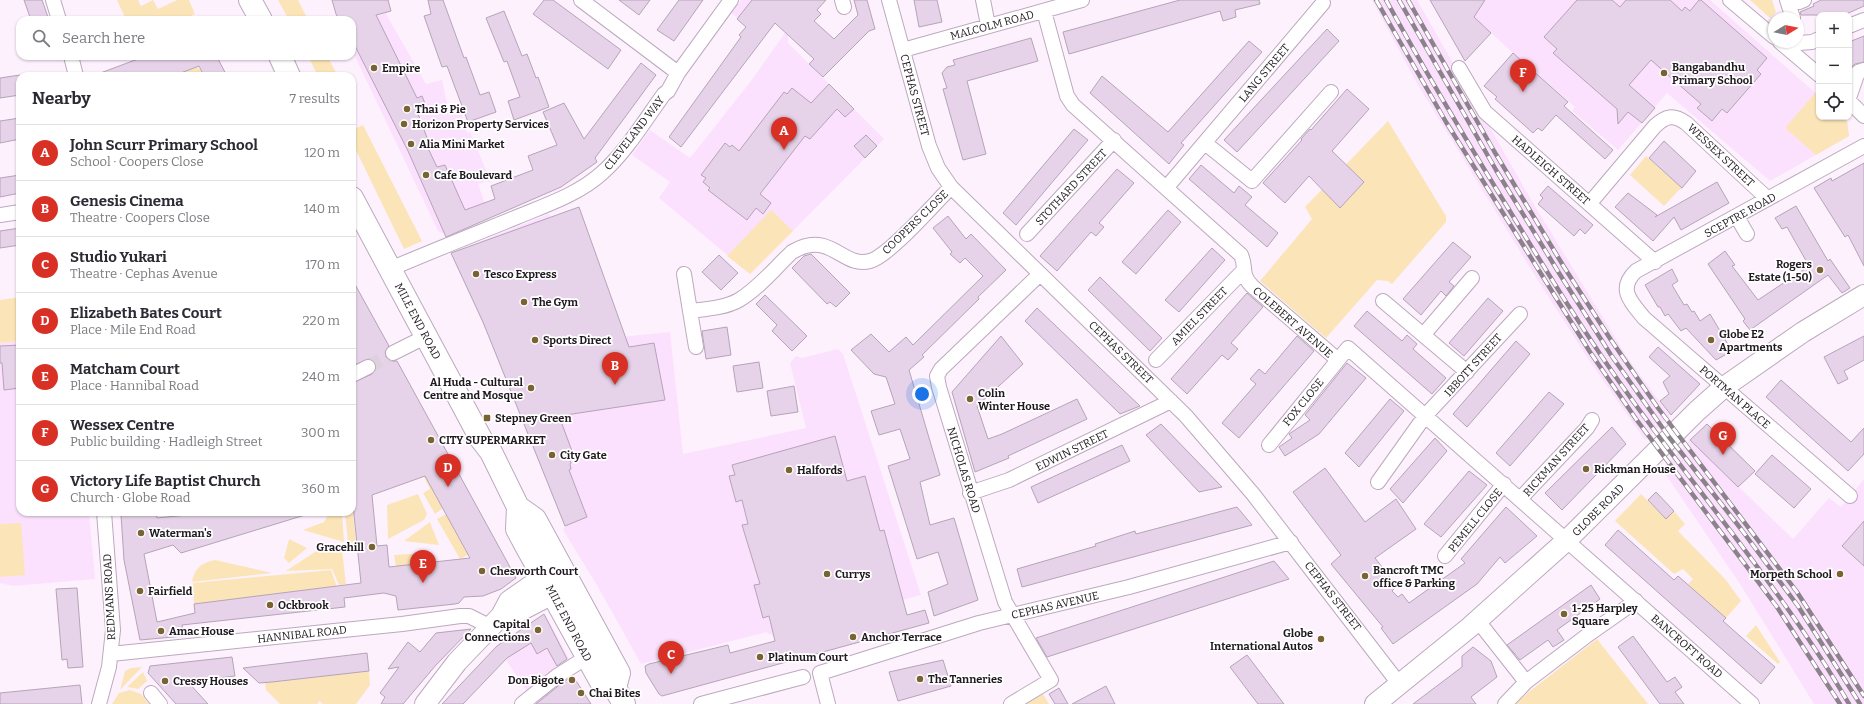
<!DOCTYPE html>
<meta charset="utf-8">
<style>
body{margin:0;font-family:Bitter,serif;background:#f7f7f7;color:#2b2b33}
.controls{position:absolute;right:12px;top:12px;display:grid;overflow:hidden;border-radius:8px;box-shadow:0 1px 3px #0004}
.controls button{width:36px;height:36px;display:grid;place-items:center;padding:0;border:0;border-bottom:1px solid #e1e1e2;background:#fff;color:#2b2b33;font:20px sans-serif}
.compass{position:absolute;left:1768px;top:12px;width:36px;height:36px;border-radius:50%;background:#fff;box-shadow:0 1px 3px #0004;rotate:80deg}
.you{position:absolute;left:922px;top:394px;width:14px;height:14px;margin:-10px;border:3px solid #fff;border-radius:50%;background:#1a73e8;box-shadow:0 0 0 6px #1a73e833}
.badge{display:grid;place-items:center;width:26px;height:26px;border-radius:50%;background:#d93025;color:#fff;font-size:13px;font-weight:700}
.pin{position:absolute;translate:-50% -33px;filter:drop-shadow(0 1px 2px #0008)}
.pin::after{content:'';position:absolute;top:21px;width:14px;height:12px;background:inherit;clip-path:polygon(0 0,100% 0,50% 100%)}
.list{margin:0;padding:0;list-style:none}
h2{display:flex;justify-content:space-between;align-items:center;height:52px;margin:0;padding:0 16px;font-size:17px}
h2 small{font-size:13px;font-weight:400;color:#7c7c81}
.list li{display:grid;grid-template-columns:26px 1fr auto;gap:12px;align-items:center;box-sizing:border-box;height:56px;padding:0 16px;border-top:1px solid #e1e1e2}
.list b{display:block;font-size:15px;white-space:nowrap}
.list p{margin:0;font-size:13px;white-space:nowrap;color:#7c7c81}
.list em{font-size:13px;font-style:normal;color:#7c7c81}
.icon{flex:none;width:22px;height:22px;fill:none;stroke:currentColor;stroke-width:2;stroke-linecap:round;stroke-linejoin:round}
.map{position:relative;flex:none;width:1864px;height:704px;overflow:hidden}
.search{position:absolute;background:#fff;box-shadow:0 1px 3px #0004;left:16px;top:16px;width:340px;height:44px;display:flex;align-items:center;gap:10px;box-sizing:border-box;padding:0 14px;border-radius:12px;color:#7c7c81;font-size:15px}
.panel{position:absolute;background:#fff;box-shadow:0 1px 3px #0004;left:16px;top:72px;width:340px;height:444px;border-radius:12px}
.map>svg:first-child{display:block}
.built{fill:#fbe1fd}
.green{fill:#fbe5b8}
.building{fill:#e7d3e9;stroke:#b6a3b8;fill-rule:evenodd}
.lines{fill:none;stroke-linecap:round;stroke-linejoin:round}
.minor-tunnel{stroke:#dcd1dd;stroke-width:14;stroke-dasharray:14 7;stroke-linecap:butt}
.minor-casing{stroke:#bca9be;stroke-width:16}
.secondary-casing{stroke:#bca9be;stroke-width:22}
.trunk-casing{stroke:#bca9be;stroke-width:24}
.minor{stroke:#fff;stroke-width:14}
.secondary{stroke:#fff;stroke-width:20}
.trunk{stroke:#fff;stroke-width:22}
.rail-casing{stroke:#8c828c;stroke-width:4.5}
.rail{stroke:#fff;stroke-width:3;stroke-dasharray:9;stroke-linecap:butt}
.poi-dot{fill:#7a6333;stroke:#fff;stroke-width:1.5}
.labels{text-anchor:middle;stroke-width:3.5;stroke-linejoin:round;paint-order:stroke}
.street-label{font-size:11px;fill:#201920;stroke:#fff}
.poi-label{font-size:11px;font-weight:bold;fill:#201920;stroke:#fff;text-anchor:start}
</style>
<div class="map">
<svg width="1864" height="704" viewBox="0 0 1864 704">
<rect width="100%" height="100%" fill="#fdf1fe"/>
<path class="built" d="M741 0H784L762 34 731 13Z
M1372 0H1417L1533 203 1627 357 1670 416 1645 440 1589 360 1537 279 1418 85Z
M1485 0H1710L1819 96V117H1843L1847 121 1849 136 1770 181 1667 93 1618 150 1572 111 1575 107 1513 53 1474 17Z
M385 12 426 84 442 80 448 108 459 105 467 133 470 132 491 182 489 183 488 181 478 184 490 218 442 233 438 231 352 50V21Z
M785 33 788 35V43L884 139 750 274 659 198 670 182 632 155 650 130 690 158 751 81Z
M549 214 582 341 670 332 683 454 806 428 790 363 796 356 802 358 838 349 843 354 921 595 773 635 768 634 767 632 641 664 598 587 563 530 565 526 522 421 507 378 451 253Z
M20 341V512H89L95 579 13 586 0 583V343Z
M1690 440 1793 539 1829 498 1841 507 1864 479V704H1814L1740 584 1662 469Z
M541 616 546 617 551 625 570 661 571 673 591 704H524L528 693 498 648Z"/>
<path class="green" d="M117 0H138L141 6 153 0 158 9 177 0H189L195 14 181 20H126Z
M278 0H298L308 20H289Z
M1750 0H1772L1776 12 1770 18Z
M308 56H327L338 76H318Z
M197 67 200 69 204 76H173Z
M1815 93 1819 96V117H1843L1847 121 1849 136 1816 155 1785 128Z
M1388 121 1446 216V222L1392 284 1388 281 1377 280 1326 338 1260 281 1312 219 1305 207Z
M363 125 422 241 404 249 352 142V130Z
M1646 156 1683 189H1680L1664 206 1630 175Z
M771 210 793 231 750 274 727 256Z
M20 297V341L0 343V300Z
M419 465 443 508 435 514 423 493 430 489 418 466Z
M418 494 427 514 424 520 388 539 387 505Z
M1641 494 1666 519 1674 511 1685 524 1678 531 1726 580 1741 601 1726 618 1688 584 1693 579 1683 569 1674 574 1615 521Z
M352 504 356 542 348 543 345 512H352Z
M337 512H342L344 542 303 530 324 522 328 515Z
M446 514 468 555 460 559 437 519Z
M430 522 439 545 404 541Z
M21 523 25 575 0 577V524Z
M289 539 307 548 289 563 284 558Z
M324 546 342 550 346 584 339 585 332 569 286 571Z
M427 553 428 563 396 567 394 555Z
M215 560 272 573 192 582C195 567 202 563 215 560Z
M331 570 337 587 194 604 193 583Z
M1756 625 1780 662 1778 664 1746 636Z
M1597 639 1648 704H1514L1516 702Z
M142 667 120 690 125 671 131 668Z
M369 671 370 685 356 704H323L319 701 317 704H280L266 690 265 683Z
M143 672 147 681 138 689 127 687Z
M130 690 141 694 149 704H112L119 693Z
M1043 694 1049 704H1026Z"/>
<path class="building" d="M24 0H42L49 20H31Z
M332 0H388L391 11 376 15 417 98 422 96 428 111 418 114 429 143 426 144 437 167 445 165 465 210 495 199 491 186 533 170 528 156 557 145 543 112 564 103 584 139 641 63 656 75 595 158 597 162 561 187 446 237 408 151 352 40V20H339L336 14Z
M428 0H443L464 58 466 57 480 95 489 92 496 112 468 122 447 66 442 67 424 16 431 14Z
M544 0H553L621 50 608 69 533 14Z
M619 0H650L639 15Z
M679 0H703L674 41 657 30Z
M752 0H826L817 10 821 14 814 21 834 39 858 15 854 0H867L875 29 869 31 823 77 809 64 814 59 775 23 681 147 669 137 741 37 739 35 746 27 737 19Z
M914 0H937L942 22 919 27Z
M1180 0H1259L1260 4 1235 10 1236 17 1223 21 1220 11 1069 54 1063 32Z
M1430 0H1485L1474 17 1491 33 1465 61Z
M1577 0H1612L1620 7 1626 0H1670L1682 11 1685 7 1690 11 1699 0H1701L1767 58 1757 70 1761 74 1727 113 1722 109 1712 121 1697 108 1701 104 1651 60 1629 85 1655 108 1642 123 1628 112 1618 124 1617 109 1553 53 1557 49 1544 37Z
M1821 0H1864V6L1844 15H1801L1800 12 1814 6 1813 4Z
M504 11 522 56 527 54 536 78 538 77 549 107 514 120 508 101 520 97 507 61 504 62 486 18Z
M1327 29 1339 41 1237 152 1224 140Z
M1864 36V62L1855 64 1849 69V42Z
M1031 38 1038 61 967 81 986 154 963 160 943 89 947 88 942 73 947 67 955 65 953 60Z
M1249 41 1262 52 1181 143 1184 145 1169 164 1090 93 1102 76 1168 132Z
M1513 53 1568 102 1564 106 1613 150 1605 159 1556 115 1542 131 1538 128 1533 133 1495 99 1497 97 1484 86Z
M146 56H223L218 59 227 76H204L199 66 173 76H96L95 75Z
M20 75V95L0 98V78Z
M829 84 854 109 845 117 837 109 810 139 805 136 760 194 771 203 763 214 756 208 747 220 708 190 710 188 703 182 706 178 701 175 725 143 730 147 732 145 739 151 784 92 787 94 792 88 811 103Z
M1347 89 1369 109 1332 151 1364 182 1340 208 1309 176 1285 203 1263 183 1302 140 1301 139 1310 129 1311 130Z
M20 118V139L0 143V121Z
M1074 129 1088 140 1016 225 1003 213Z
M866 135 877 146 865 158 854 146Z
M1664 141 1696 171 1682 188 1649 158Z
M1864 163V266L1848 235 1845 237 1814 188 1831 178 1832 181Z
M1201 165 1234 193 1239 186 1252 197 1245 205 1278 233 1267 247 1189 179Z
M1117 169 1134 183 1099 223 1104 227 1096 236 1091 232 1057 271 1040 256Z
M20 175V193L0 197V178Z
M1717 182 1729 203 1681 230 1674 217 1653 241 1615 207 1628 193 1657 215 1655 217Z
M1548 186 1593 225 1585 234 1580 229 1574 236 1538 204 1543 198 1540 195Z
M1796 206 1828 261 1830 259 1850 288 1842 293 1828 275 1750 330 1743 321 1745 319 1708 264 1725 251 1735 265 1732 266 1758 300 1809 266 1787 227 1782 229 1775 218Z
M579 207 629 347 654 343 665 400 559 416 572 451 567 453 571 463 570 464 571 469 569 470 587 517 565 526 483 322 451 253Z
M1168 210 1181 222 1136 274 1122 262Z
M948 216 966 239 971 234 1006 270 978 297 979 299 922 355 924 357 909 370 940 475 920 482 930 525 954 518 978 600 934 616 928 592 948 584 938 552 917 559 888 466 910 459 900 429 879 435 871 411 895 404 886 377 874 374 851 350 871 334 889 352 906 337 913 345 983 276 965 258 960 263 950 254 952 252 933 228Z
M20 228V245L0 248V231Z
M1453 242 1471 257 1449 282 1454 286 1446 296 1441 291 1421 315 1403 299Z
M1212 248 1225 260 1179 312 1165 300Z
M811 254 850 293 836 307 830 302 827 304 792 268 804 256Z
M719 255 738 273 721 290 702 272Z
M1672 269 1678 281 1672 285 1684 305 1687 304 1692 312 1694 311 1700 321 1710 314 1732 351 1716 360 1686 328 1681 331 1668 314 1665 316 1660 307H1658L1645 285Z
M1100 277 1162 338 1150 351 1088 290Z
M352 279 389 346 385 352 386 357 392 361H397L516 578 501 589 483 596 464 597 459 603 455 604 398 610 396 596 384 593 344 598 345 607 182 625 184 636 140 640 124 560 121 515 134 512H156L157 518 198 514 197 512H304L305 515 181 553 173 545 144 554 157 622 195 613 194 604 361 583 352 495V383L372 374 376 367 373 360 369 359 352 366ZM425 476 470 558 389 567 387 545 377 546 372 495Z
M1247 293 1263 307 1231 343 1238 349 1228 360 1222 355 1187 394 1171 379Z
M765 295 807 336 792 351 772 331 777 325 756 304Z
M1488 298 1503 311 1464 356 1449 343Z
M1037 308 1140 406 1120 414 1025 321Z
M1367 311 1402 341 1407 335 1417 344 1413 349 1446 378 1432 394 1354 326Z
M727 327 731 355 706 359 702 331Z
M1001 336 1023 364 977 406 988 439 1002 434 1077 399 1087 419 1008 456 1009 458 975 472 952 392Z
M1297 336 1314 351 1239 438 1222 423 1256 384 1250 379 1259 369 1265 374Z
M1864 336V360L1844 371 1848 379 1838 384 1824 357Z
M1516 341 1530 354 1467 427 1453 414Z
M20 345V388L4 390 2 363H0V346Z
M1658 347 1700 384 1671 415 1660 401 1669 394 1663 382 1670 376 1649 357Z
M759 362 763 388 737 392 733 366Z
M1347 363 1366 378 1319 434 1285 456 1279 447 1292 438 1289 434 1310 420 1305 415Z
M1781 380 1851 442 1864 428V454L1848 471 1766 397Z
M794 386 798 412 771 416 767 391Z
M1549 392 1564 404 1510 466 1496 453Z
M1390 399 1404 411 1359 467 1345 453Z
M1161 424 1222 487 1199 492 1146 435Z
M1707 424 1755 471 1738 487 1690 440Z
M1612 427 1626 444 1562 510 1545 493Z
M835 436 847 481 865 476 880 531 884 530 907 615 925 610 929 623 662 696 659 694 646 673 645 666 649 664 728 645 730 653 775 641 769 616 763 618 754 585 760 584 742 525 748 524 742 500 736 502 729 476 735 475 732 465Z
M1435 438 1447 451 1403 503 1390 489Z
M1122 445 1130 461 1038 503 1031 487Z
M1772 455 1811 489 1794 508 1755 474Z
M1325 468 1365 522 1396 499 1416 529 1375 558 1397 586 1392 591 1398 597 1402 594 1409 603 1465 563 1461 559 1506 507 1537 536 1505 563 1500 557 1477 584 1393 644 1381 628 1383 627 1331 564 1341 555 1293 492Z
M1469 471 1487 485 1441 537 1424 524Z
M1656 492 1674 511 1666 519 1648 500Z
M1237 507 1252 525 1022 587 1017 569 1096 546 1095 544 1135 531 1136 534Z
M1864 521V566L1842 546Z
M1618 530 1674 580 1678 576 1726 618 1723 621 1775 667 1761 684 1605 545Z
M1274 561 1289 579 1047 657 1036 638Z
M1591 585 1600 599 1557 630 1564 640 1553 647 1548 640 1520 660 1507 645Z
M77 588 83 667 68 668 67 659 62 660 56 589Z
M544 614 567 659 557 666 547 648 537 654 531 643 507 658 463 704H442L497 646Z
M471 629 436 665 403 704H381L385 697 380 693 399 667 388 669 408 642 420 652 436 633Z
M1633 636 1667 682 1675 677 1682 687 1675 692 1684 704H1660L1618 647Z
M1473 647 1491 661 1497 677 1471 697 1476 704H1413L1462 667V656Z
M367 653 369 671 272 682 259 683 243 668Z
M1247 655 1284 704H1258L1230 667Z
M232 657 235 676 188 682 208 704H176L148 673 150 666Z
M943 660 951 686 898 701 889 672Z
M573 676 591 704H536L562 683Z
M80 685 82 704H0V693Z
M1106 686 1115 704H1072Z
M1059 688 1068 704H1055L1049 694Z"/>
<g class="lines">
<path class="minor-tunnel" d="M368 367 393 353"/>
<defs>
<path id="minor" d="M53 0 59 20
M581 0 678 73
M842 0 844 7
M889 0 929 146 938 168 951 187 1186 416 1253 494 1400 685
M983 0 988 25
M1730 0 1774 37
M1787 0 1793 18
M1799 2 1804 0
M1044 11 1067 96 1073 105 1241 255C1247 268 1240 274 1252 286L1338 360 1348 348 1752 704
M1849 26 1864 20
M1780 42 1819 75
M1799 43 1812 42 1819 39
M903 50 1082 0
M71 56 76 76
M1459 68 1485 112 1655 262
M1849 98 1858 72 1864 70
M1849 101 1864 116
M1205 143 1252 181 1331 92
M1167 187 1323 3
M1590 203 1655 126C1666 116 1673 114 1686 123L1768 199
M0 215 20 212
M1737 217 1747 234
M1027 234 1114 140
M390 269C432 251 475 234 517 217 546 205 579 194 602 173 626 152 645 120 664 94L668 91 678 73 731 0
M684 274 690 311C706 309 725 308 739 300 759 288 775 268 792 252 831 229 842 269 870 261 889 256 935 203 951 187
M1383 301 1467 372
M690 311 696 347
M1424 334 1472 278
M393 353 427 336
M1156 360 1243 271
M352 375 368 367
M1269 445 1338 360
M1378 482 1425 416 1520 314
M970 493 1009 480 1171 401
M1850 496 1644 318C1631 302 1617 289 1636 271L1864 146
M1520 499 1587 428 1592 420
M1445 556 1504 484
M1478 621 1526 682
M111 654 402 624 460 616H469L491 627
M151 693 160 704
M99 704 109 667 113 630 104 512
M522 704 557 676 587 657
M701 704 803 677
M828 704 820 673 979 623 1129 587 1291 542
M1011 704 1051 680 1005 602 939 387 937 376 941 369 1039 275
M1505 704 1526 682 1589 634 1636 601"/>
<path id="secondary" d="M501 616 516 613 566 587
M425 704 457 662 501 616 509 601 529 587 558 570
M1375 704 1470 627 1567 540 1697 411 1724 387 1803 332 1864 295"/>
<path id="trunk" d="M250 0 261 20
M280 56 289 76
M352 198 481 439 491 452 518 507 517 529 525 544 601 682 615 688 624 704
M518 507 535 519 619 673 615 688"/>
</defs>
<use href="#minor" class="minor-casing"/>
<use href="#secondary" class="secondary-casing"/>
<use href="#trunk" class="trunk-casing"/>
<use href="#minor" class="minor"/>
<use href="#secondary" class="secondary"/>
<use href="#trunk" class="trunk"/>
<defs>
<path id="rail" d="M1376 0 1446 122 1590 352 1636 419 1777 607 1840 704
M1386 0C1425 71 1466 140 1508 208 1547 272 1586 336 1630 397 1703 499 1786 595 1849 704
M1399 0 1496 170 1559 273 1611 355 1669 437 1741 529 1798 606 1860 704
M1408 0 1494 151 1564 267 1611 340 1658 408 1797 592 1864 696"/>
</defs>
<use href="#rail" class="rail-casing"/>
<use href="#rail" class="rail"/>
</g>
<g class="poi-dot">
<circle cx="374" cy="68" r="4"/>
<circle cx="1664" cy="73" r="4"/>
<circle cx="407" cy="109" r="4"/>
<circle cx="404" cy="124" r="4"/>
<circle cx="411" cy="144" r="4"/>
<circle cx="426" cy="175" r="4"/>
<circle cx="1820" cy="270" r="4"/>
<circle cx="476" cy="274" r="4"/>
<circle cx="524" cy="302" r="4"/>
<circle cx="535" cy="340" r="4"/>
<circle cx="1711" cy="340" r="4"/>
<circle cx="531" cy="388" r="4"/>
<circle cx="970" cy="399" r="4"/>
<rect x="483" y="414" width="8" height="8" rx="2"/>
<circle cx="431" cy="440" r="4"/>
<circle cx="552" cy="455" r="4"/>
<circle cx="1586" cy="469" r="4"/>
<circle cx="789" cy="470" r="4"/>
<circle cx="141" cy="533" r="4"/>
<circle cx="372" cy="547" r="4"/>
<circle cx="482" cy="571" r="4"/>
<circle cx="827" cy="574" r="4"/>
<circle cx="1840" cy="574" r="4"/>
<circle cx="1365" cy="576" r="4"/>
<circle cx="140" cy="591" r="4"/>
<circle cx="270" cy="605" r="4"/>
<circle cx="1564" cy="614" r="4"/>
<circle cx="538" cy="630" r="4"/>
<circle cx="161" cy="631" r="4"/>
<circle cx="853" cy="637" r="4"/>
<circle cx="1321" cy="639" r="4"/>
<circle cx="760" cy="657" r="4"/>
<circle cx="920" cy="679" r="4"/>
<circle cx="572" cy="680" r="4"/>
<circle cx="165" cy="681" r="4"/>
<circle cx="581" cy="693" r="4"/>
</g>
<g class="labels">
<g class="street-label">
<text transform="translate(992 25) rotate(-15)" y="4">MALCOLM ROAD</text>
<text transform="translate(1264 73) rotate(-50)" y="4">LANG STREET</text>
<text transform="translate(915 95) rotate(75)" y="4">CEPHAS STREET</text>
<text transform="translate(634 133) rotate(-52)" y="4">CLEVELAND WAY</text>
<text transform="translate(1721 155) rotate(43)" y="4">WESSEX STREET</text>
<text transform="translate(1551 170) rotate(41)" y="4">HADLEIGH STREET</text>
<text transform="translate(1071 187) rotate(-47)" y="4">STOTHARD STREET</text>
<text transform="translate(1740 215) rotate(-29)" y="4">SCEPTRE ROAD</text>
<text transform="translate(915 222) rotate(-44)" y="4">COOPERS CLOSE</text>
<text transform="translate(1199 316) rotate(-46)" y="4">AMIEL STREET</text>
<text transform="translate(418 321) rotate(62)" y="4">MILE END ROAD</text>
<text transform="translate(1293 322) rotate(41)" y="4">COLEBERT AVENUE</text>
<text transform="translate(1121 352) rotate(44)" y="4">CEPHAS STREET</text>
<text transform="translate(1473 365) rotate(-48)" y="4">IBBOTT STREET</text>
<text transform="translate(1735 397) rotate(41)" y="4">PORTMAN PLACE</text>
<text transform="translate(1303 402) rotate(-51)" y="4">FOX CLOSE</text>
<text transform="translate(1072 450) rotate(-26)" y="4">EDWIN STREET</text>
<text transform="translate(1556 460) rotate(-48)" y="4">RICKMAN STREET</text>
<text transform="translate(964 470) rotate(73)" y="4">NICHOLAS ROAD</text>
<text transform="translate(1598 510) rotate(-45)" y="4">GLOBE ROAD</text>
<text transform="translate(1475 520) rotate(-51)" y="4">PEMELL CLOSE</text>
<text transform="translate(1333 596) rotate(52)" y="4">CEPHAS STREET</text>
<text transform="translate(109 597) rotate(-93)" y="4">REDMANS ROAD</text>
<text transform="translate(1055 605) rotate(-13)" y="4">CEPHAS AVENUE</text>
<text transform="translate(569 623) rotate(62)" y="4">MILE END ROAD</text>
<text transform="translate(302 634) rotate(-6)" y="4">HANNIBAL ROAD</text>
<text transform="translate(1687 646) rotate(41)" y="4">BANCROFT ROAD</text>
</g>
<g class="poi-label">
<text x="1672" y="71">Bangabandhu<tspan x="1672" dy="13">Primary School</tspan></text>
<text x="382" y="72">Empire</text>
<text x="415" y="113">Thai &amp; Pie</text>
<text x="412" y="128">Horizon Property Services</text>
<text x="419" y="148">Alia Mini Market</text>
<text x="434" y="179">Cafe Boulevard</text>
<text x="1812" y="268" text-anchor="end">Rogers<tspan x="1812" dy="13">Estate (1-50)</tspan></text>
<text x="484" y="278">Tesco Express</text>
<text x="532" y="306">The Gym</text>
<text x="1719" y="338">Globe E2<tspan x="1719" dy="13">Apartments</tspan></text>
<text x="543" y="344">Sports Direct</text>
<text x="523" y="386" text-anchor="end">Al Huda - Cultural<tspan x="523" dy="13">Centre and Mosque</tspan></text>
<text x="978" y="397">Colin<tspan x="978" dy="13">Winter House</tspan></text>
<text x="495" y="422">Stepney Green</text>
<text x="439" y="444">CITY SUPERMARKET</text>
<text x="560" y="459">City Gate</text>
<text x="1594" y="473">Rickman House</text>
<text x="797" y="474">Halfords</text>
<text x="149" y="537">Waterman's</text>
<text x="364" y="551" text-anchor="end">Gracehill</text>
<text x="1373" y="574">Bancroft TMC<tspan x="1373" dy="13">office &amp; Parking</tspan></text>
<text x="490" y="575">Chesworth Court</text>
<text x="835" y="578">Currys</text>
<text x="1832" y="578" text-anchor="end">Morpeth School</text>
<text x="148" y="595">Fairfield</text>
<text x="278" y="609">Ockbrook</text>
<text x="1572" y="612">1-25 Harpley<tspan x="1572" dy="13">Square</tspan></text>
<text x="530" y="628" text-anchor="end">Capital<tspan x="530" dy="13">Connections</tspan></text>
<text x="169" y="635">Amac House</text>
<text x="1313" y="637" text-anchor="end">Globe<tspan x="1313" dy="13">International Autos</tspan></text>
<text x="861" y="641">Anchor Terrace</text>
<text x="768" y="661">Platinum Court</text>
<text x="928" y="683">The Tanneries</text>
<text x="564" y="684" text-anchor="end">Don Bigote</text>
<text x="173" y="685">Cressy Houses</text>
<text x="589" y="697">Chai Bites</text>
</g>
</g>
</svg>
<div class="controls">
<button>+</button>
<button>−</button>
<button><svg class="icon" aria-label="locate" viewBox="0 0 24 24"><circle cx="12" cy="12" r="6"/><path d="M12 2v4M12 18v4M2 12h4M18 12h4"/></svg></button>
</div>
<svg class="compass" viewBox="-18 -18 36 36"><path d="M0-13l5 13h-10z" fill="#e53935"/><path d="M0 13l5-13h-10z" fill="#7c7c81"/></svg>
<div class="you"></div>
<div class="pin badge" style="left:784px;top:150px">A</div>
<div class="pin badge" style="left:615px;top:385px">B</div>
<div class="pin badge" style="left:671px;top:674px">C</div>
<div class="pin badge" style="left:448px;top:487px">D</div>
<div class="pin badge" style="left:423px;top:583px">E</div>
<div class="pin badge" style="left:1523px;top:92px">F</div>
<div class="pin badge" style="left:1723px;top:455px">G</div>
<div class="search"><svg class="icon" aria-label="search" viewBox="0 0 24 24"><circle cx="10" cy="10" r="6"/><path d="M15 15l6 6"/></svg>Search here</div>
<section class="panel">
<h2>Nearby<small>7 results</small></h2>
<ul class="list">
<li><span class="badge">A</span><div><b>John Scurr Primary School</b><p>School · Coopers Close</p></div><em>120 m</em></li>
<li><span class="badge">B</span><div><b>Genesis Cinema</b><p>Theatre · Coopers Close</p></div><em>140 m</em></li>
<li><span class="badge">C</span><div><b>Studio Yukari</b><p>Theatre · Cephas Avenue</p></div><em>170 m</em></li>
<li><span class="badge">D</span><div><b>Elizabeth Bates Court</b><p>Place · Mile End Road</p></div><em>220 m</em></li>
<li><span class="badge">E</span><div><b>Matcham Court</b><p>Place · Hannibal Road</p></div><em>240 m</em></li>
<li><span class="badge">F</span><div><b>Wessex Centre</b><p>Public building · Hadleigh Street</p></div><em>300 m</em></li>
<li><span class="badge">G</span><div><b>Victory Life Baptist Church</b><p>Church · Globe Road</p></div><em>360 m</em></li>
</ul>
</section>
</div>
